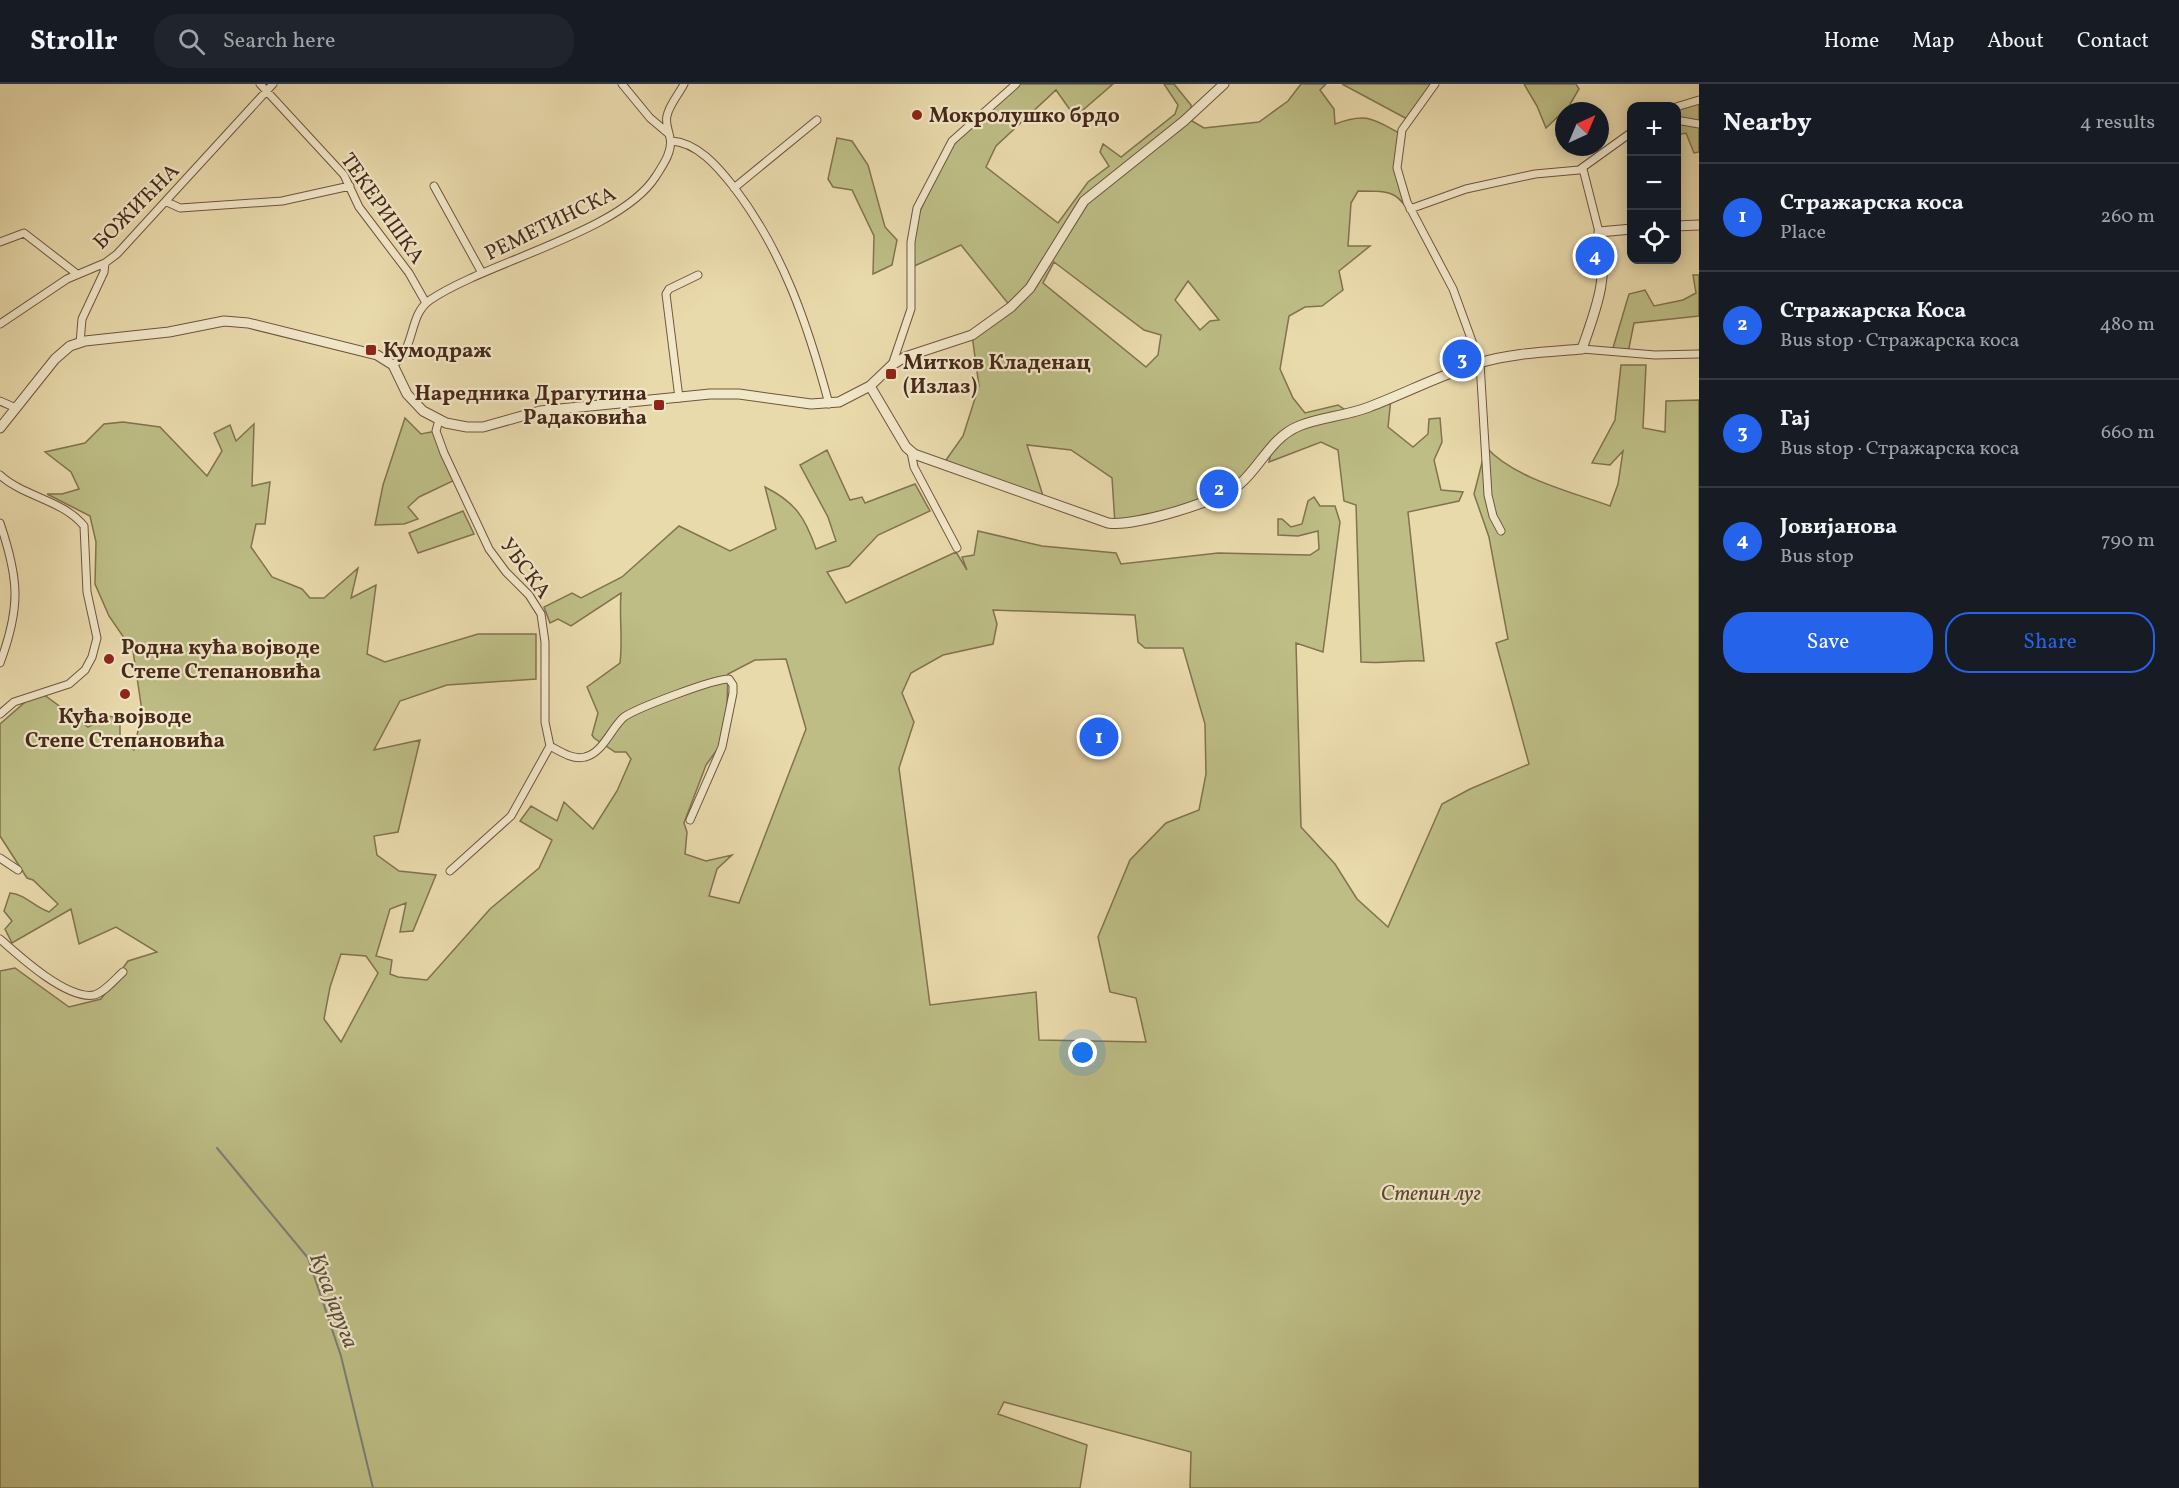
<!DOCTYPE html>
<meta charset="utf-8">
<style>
body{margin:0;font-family:Vollkorn,serif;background:#20242c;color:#f1f3f6}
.controls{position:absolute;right:18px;top:18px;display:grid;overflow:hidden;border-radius:12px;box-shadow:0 3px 15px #0003}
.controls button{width:54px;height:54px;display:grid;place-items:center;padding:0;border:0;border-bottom:2px solid #363941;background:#171b24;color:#f1f3f6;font:30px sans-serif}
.compass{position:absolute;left:1555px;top:18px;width:54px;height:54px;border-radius:50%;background:#171b24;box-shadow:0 3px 15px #0003;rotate:44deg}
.you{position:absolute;left:1083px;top:969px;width:21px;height:21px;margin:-15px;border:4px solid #fff;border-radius:50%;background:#1a73e8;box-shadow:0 0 0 9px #1a73e833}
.badge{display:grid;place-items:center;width:39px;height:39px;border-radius:50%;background:#2563eb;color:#fff;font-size:20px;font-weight:700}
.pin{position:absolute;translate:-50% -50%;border:3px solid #fff;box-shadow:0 2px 6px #0006}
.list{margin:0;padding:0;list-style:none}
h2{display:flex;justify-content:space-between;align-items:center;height:78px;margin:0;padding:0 24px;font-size:26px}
h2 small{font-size:20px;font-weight:400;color:#9ea1a6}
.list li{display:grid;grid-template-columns:39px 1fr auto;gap:18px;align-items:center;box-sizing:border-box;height:108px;padding:0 24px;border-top:2px solid #363941}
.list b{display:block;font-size:22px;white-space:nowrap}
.list p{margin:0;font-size:20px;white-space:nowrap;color:#9ea1a6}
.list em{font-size:20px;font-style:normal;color:#9ea1a6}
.actions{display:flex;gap:12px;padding:18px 24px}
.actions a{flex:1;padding:14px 0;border:2px solid #2563eb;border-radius:24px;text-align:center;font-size:21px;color:#2563eb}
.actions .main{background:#2563eb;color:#fff}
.icon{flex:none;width:33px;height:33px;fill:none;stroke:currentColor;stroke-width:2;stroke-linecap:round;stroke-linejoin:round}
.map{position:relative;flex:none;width:1699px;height:1404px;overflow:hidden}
header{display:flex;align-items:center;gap:36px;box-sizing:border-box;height:84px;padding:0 30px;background:#171b24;border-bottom:2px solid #363941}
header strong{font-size:28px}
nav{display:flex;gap:33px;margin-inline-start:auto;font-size:21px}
.search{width:420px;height:54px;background:#20242c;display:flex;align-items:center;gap:15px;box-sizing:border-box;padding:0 21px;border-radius:24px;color:#9ea1a6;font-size:22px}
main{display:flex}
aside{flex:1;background:#171b24}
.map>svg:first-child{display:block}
.green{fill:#bdbd85;stroke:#82724f;stroke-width:1.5;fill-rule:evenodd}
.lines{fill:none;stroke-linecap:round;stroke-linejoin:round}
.stream{stroke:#7b7e77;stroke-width:2}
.minor-casing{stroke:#70543e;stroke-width:9}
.tertiary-casing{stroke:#70543e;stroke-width:11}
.minor{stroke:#f1e7c9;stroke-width:7}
.tertiary{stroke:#f1e7c9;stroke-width:9}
.poi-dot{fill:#8f2418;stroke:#f1e7c9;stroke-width:2}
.labels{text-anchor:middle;stroke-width:4.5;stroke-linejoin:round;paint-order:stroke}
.poi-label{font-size:21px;font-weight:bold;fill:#472819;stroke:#f1e7c9;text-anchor:start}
.street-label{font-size:21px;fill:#472819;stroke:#f1e7c9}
.park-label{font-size:21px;font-style:italic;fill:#5f462f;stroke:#f1e7c9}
.water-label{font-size:22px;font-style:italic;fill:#5c4c40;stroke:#f1e7c9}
</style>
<header>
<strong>Strollr</strong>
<div class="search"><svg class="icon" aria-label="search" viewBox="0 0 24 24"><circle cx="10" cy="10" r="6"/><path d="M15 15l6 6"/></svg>Search here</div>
<nav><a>Home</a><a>Map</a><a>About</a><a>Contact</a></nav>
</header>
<main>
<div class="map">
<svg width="1699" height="1404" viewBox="0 0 1699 1404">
<rect width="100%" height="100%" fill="#e9daac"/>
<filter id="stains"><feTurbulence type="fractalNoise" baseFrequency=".00333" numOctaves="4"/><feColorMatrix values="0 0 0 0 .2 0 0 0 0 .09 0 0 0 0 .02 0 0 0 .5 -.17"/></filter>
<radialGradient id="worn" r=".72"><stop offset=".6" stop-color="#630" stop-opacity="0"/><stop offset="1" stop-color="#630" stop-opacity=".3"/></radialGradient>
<path class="green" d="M1018 0H1113L1075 33 1056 6 996 62 986 83 1058 139 1088 98 1109 82 1100 68 1103 60 1121 73 1175 30 1178 21 1164 0H1174L1191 21 1192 37 1204 44 1259 38 1288 17 1301 0H1326L1320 6 1334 25 1335 40C1367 28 1373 35 1401 50L1397 85 1417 139C1396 107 1395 107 1358 107L1351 119 1348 162H1370L1339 187 1343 206 1322 222 1305 223 1289 232 1280 285 1293 314 1305 329 1338 321 1350 329 1391 314 1388 343 1413 363 1428 350 1429 335 1440 334 1442 358 1434 376 1441 406 1463 408 1459 417 1408 428 1424 577C1402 576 1382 580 1361 578L1356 421 1344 417 1338 366 1321 358 1269 378 1272 364 1245 395 1220 412 1115 440 1112 394 1071 366 1027 361 1044 415 944 379 963 352 979 302 972 251 1011 223 961 161 912 183 914 142 949 57ZM1054 178 1144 246 1161 251 1158 271 1146 283 1043 199ZM1188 197 1219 236 1210 237 1200 246 1175 216Z
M1342 0H1435L1409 36Z
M1524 0H1576L1579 5 1569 22 1546 44 1537 22Z
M1699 16V68L1694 69 1686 49 1677 51V23Z
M837 54 852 57 868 81 885 143 897 156 892 181 873 190 874 152 852 106 833 103 828 95Z
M1693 191H1699V232L1634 239 1628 269 1612 267 1629 210 1645 206 1654 222 1683 216 1696 209Z
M1621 281H1646L1643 344 1665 348 1666 317 1699 316V1404H1190L1191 1368 1004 1318 998 1330 1087 1361 1080 1404H0V887L15 884 69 923 101 915 128 877 157 868 116 843 79 860 71 825 12 859 5 845 12 837 4 827 10 809C25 810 34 823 49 828L58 820 33 796 27 794 0 752V640L31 613 43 610 88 643 109 632 120 635V657L134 666 142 627 133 567 109 532 95 500 96 458 90 432 47 410H62L79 405 71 388 45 368 85 359 104 340 123 338 160 343 207 392 222 367 214 349 230 341 236 357 254 340 252 402 270 398 265 440H256L251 463 272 493 302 505 310 514H324L358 484 351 514 376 501 367 570 385 578 478 550H536V595L447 601 400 617 374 666 420 656 398 748 374 752 377 771 399 787 436 791 413 847 400 848 406 819 390 825 376 872 392 876 390 890 398 893 427 896 490 825 539 784 552 756 520 737 531 722 557 737 564 718 593 745 617 707 631 675 626 668H615L594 654 592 651 598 629 587 603 620 579C623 555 619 533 621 509L571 542 558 535 550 539 544 523 572 509 581 514 622 493 679 442 730 467 776 445 765 403C795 418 805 433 816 465L836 457 828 433 800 381 827 366 850 416 862 413 865 419 915 400 930 427 878 451 849 482 827 488 846 519 956 468 967 486 962 473 974 471 978 447 1042 462 1116 469 1121 480 1218 469 1310 471 1319 465 1318 447 1298 452 1278 451V435H1282L1291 443 1302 440 1308 417 1314 413 1320 422H1335L1340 438 1323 568 1296 559 1301 743 1335 780 1357 815 1388 843 1442 720 1470 705 1529 680 1496 559 1508 555 1489 453 1474 410 1486 363C1513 394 1572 408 1610 422L1618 400 1623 367 1610 381 1592 379 1615 336ZM993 526 1135 531 1138 558 1145 564H1183L1205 640 1206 690 1199 726 1166 739 1130 776 1098 853 1110 908 1136 914 1146 958 1039 956 1036 908 930 921 899 684 914 638 902 609 911 589 943 571 993 560 997 540ZM786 575 806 645 739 819 709 812 717 785 732 771 706 777 685 770 687 748 684 739 706 681 719 663 727 623 728 590 755 576ZM341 870 366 872 378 889 341 958 324 935 330 903Z
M405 334 421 350 436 347 457 395 419 413 408 423 418 435 404 440 375 441 383 401Z
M463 427 474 450 418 469 409 449Z"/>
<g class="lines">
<path class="stream" d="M217 1064 308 1174 341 1272 373 1404"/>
<defs>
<path id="minor" d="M260 0 344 91 359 123 409 189 426 219
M622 0 650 34 669 50
M1435 0 1402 46 1397 84 1407 118 1453 205 1480 279 1488 411 1493 432 1501 447
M1676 23 1699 16
M1676 36 1699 40
M671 57C697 58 718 83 733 102 783 167 808 241 829 320
M1583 85 1599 148
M434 102 482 189
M734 104 817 36
M167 118 180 124 282 117 350 102
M1410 125 1466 105 1535 90 1579 86 1632 48
M0 158 24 149 77 190
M0 240 67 195 105 179 117 170 273 0
M80 259 82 235 104 188 105 179
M1582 265 1655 271 1699 270
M393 281C416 265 408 231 430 216 488 177 621 148 656 92 663 81 673 67 670 54 669 47 665 40 667 32 669 21 679 10 684 0
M892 281 911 225V158L917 124 952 57 1016 0
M679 314 666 210 669 205 698 191
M0 317 16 324
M439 336 436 347 444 369 489 465 506 488 529 511 541 530 545 558V638L550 662 511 732 450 787
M911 368 914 383 957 464
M0 391C24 413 63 416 84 442L87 508 97 554 92 573 85 586 69 600 14 618 0 630
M0 439C19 495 21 523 0 579
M550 662C561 668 573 676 585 673 603 669 611 644 624 633 637 624 713 595 729 595L733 601V609L722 663 690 736
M0 774 18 786
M0 855C19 872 67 916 94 911 105 908 115 895 123 888"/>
<path id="tertiary" d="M1676 142 1699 141
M870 302 906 363 914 370 1108 439C1134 443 1221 417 1241 399 1261 381 1272 353 1299 342 1321 333 1346 332 1369 323 1406 309 1440 291 1479 279 1512 269 1547 268 1582 265 1597 222 1609 194 1599 148L1632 145
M0 344 55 275 70 262 85 257 169 248 224 237 248 239 377 271 393 281 407 310 423 327 446 339 467 343H483L540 327 710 310H739L811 320 839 318 870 302 892 281 905 273 972 251 1011 223 1030 204 1084 117 1184 37 1224 0"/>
</defs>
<use href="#minor" class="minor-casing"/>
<use href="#tertiary" class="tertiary-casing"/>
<use href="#minor" class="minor"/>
<use href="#tertiary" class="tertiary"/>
</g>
<g class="poi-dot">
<circle cx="917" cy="31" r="6"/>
<rect x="365" y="260" width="12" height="12" rx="3"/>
<rect x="885" y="284" width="12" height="12" rx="3"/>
<rect x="653" y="315" width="12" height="12" rx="3"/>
<circle cx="109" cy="575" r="6"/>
<circle cx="125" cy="610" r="6"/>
</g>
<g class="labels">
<g class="poi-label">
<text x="929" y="38">Мокролушко брдо</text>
<text x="383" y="273">Кумодраж</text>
<text x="903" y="285">Митков Кладенац<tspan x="903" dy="24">(Излаз)</tspan></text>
<text x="647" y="316" text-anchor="end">Наредника Драгутина<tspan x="647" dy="24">Радаковића</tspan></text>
<text x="121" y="570">Родна кућа војводе<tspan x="121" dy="24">Степе Степановића</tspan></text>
<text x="125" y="639" text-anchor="middle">Кућа војводе<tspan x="125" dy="24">Степе Степановића</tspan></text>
</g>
<g class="street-label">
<text transform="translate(136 122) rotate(-45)" y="7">БОЖИЋНА</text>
<text transform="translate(383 124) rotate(55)" y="7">ТЕКЕРИШКА</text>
<text transform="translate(550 139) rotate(-26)" y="7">РЕМЕТИНСКА</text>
<text transform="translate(526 484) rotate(53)" y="7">УБСКА</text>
</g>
<g class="park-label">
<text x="1431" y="1116">Степин луг</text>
</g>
<g class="water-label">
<text transform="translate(335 1216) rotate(69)" y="8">Куса јаруга</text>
</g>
</g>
<rect width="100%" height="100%" filter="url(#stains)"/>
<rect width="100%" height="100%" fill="url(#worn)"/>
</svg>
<div class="controls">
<button>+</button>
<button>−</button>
<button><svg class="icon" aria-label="locate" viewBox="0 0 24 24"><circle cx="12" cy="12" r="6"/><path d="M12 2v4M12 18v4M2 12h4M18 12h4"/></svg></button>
</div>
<svg class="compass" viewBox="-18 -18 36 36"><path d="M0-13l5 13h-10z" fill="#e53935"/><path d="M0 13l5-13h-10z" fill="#9ea1a6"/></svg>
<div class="you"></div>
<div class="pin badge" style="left:1099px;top:653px">1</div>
<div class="pin badge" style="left:1219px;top:405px">2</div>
<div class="pin badge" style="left:1462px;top:275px">3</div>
<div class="pin badge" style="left:1595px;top:172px">4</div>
</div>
<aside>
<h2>Nearby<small>4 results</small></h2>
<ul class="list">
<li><span class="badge">1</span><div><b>Стражарска коса</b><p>Place</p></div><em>260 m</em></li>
<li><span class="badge">2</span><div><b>Стражарска Коса</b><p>Bus stop · Стражарска коса</p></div><em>480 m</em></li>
<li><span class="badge">3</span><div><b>Гај</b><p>Bus stop · Стражарска коса</p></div><em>660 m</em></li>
<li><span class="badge">4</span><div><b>Јовијанова</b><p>Bus stop</p></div><em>790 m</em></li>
</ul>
<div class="actions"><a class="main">Save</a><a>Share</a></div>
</aside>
</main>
